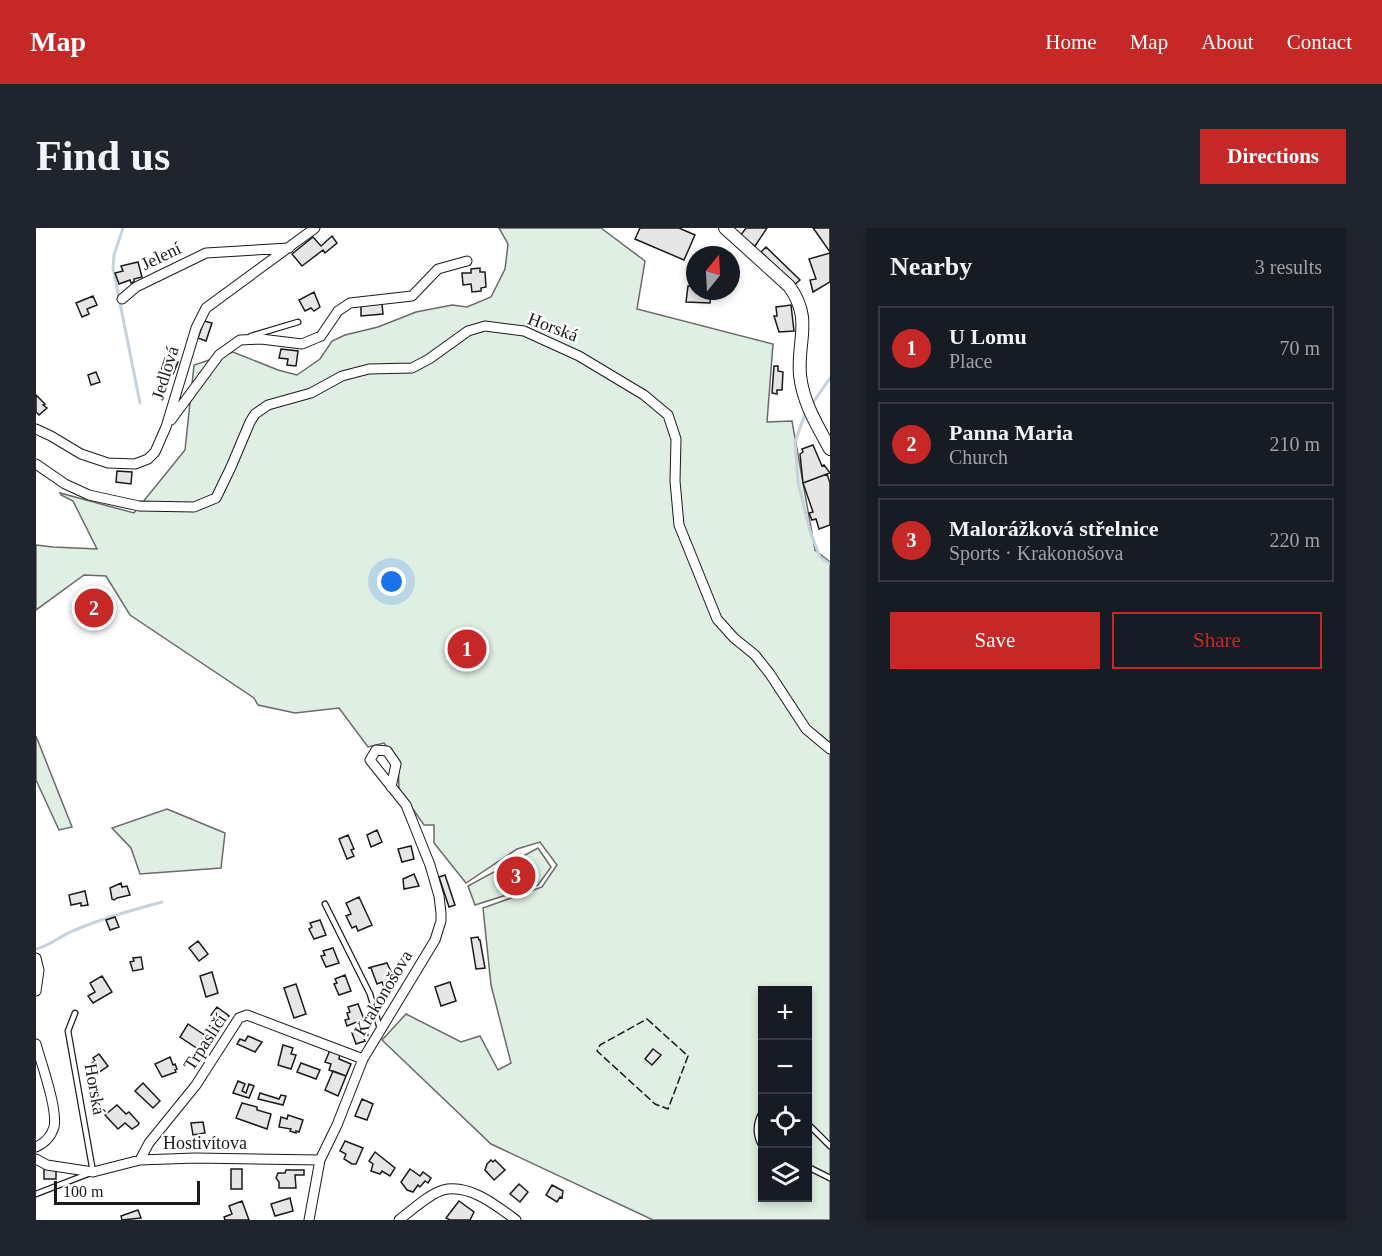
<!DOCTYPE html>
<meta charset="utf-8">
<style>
body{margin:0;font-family:"Times New Roman",serif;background:#20242c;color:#f1f3f6}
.controls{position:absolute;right:18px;bottom:18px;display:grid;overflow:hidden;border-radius:0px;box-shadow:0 3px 9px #0003}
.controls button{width:54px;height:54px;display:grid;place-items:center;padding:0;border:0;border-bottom:2px solid #363941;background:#171b24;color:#f1f3f6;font:30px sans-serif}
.compass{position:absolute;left:650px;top:18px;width:54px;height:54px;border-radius:50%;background:#171b24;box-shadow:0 3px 9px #0003;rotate:18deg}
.scale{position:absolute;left:18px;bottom:15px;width:146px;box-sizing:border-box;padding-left:6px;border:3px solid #1a1a1a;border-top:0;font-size:16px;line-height:21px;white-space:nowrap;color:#1a1a1a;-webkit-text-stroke:4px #fff;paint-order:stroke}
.you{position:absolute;left:356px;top:354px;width:21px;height:21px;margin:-15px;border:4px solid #fff;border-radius:50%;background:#1a73e8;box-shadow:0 0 0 9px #1a73e833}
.badge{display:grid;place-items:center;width:39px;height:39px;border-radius:50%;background:#c62828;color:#fff;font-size:20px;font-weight:700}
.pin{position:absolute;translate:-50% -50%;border:3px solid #fff;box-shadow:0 2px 6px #0006}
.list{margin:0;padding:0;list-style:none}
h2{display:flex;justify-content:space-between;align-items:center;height:78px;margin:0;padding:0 24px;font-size:26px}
h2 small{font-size:20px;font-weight:400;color:#9ea1a6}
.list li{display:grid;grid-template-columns:39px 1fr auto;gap:18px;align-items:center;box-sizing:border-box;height:84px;margin:0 12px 12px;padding:0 12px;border:2px solid #363941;border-radius:0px}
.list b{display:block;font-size:22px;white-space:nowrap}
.list p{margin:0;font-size:20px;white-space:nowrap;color:#9ea1a6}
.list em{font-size:20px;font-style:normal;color:#9ea1a6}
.actions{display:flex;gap:12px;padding:18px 24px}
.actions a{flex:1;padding:14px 0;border:2px solid #c62828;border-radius:0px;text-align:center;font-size:21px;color:#c62828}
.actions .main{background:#c62828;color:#fff}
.icon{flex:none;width:33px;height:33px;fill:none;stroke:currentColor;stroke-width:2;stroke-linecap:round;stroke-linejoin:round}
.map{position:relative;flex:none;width:794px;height:992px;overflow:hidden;border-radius:0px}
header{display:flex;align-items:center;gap:36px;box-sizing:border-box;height:84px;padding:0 30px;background:#c62828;color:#fff}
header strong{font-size:28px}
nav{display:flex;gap:33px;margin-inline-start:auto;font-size:21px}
.intro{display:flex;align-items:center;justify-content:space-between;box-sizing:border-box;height:144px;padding:0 36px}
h1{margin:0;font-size:42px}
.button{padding:15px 27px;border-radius:0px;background:#c62828;color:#fff;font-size:21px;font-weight:700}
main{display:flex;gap:36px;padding:0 36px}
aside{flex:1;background:#171b24;border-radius:0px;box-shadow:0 3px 9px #0003}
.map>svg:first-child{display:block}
.green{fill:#e0efe3;stroke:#6a6a6a;stroke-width:1.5;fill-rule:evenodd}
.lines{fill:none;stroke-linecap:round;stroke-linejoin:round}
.stream{stroke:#c6d2dc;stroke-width:3}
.building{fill:#e6e6e6;stroke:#1a1a1a;stroke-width:1.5}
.lane-casing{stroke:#1a1a1a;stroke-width:7}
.street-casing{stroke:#1a1a1a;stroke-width:11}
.secondary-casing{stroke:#1a1a1a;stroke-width:14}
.lane{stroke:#fff;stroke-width:4.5}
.street{stroke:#fff;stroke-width:9}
.secondary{stroke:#fff;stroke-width:12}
.fence{stroke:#1a1a1a;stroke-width:1.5;stroke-dasharray:8 3;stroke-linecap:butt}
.labels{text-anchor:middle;stroke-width:4.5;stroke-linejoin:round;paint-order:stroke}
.street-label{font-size:18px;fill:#1a1a1a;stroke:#fff}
</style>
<header>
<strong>Map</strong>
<nav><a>Home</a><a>Map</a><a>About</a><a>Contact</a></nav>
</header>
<div class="intro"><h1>Find us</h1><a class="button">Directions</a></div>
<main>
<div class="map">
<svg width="794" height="992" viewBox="0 0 794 992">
<rect width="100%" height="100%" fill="#fff"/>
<path class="green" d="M463 0H565L609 33 601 81 737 116 731 194 756 193 779 322 794 334V992H617L455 916 346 812 370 786 425 814 444 808 462 842 475 835 455 757 447 680 506 659 521 637 504 614 481 621 430 655 398 615V597H388L363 561 362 532 348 515 332 519 303 480 259 485 222 477 218 470 94 387 70 348 48 347 0 382V317L17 319 61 321 37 273 25 267 24 265 98 285 149 222 158 137 197 124 242 142 261 147 284 131 296 113 309 107 342 99 380 84 416 77 431 79 455 69 469 41 472 16ZM726 762H772V970H726Z
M0 508 36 599 23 602 0 552Z
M131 581 189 605 185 640 104 646 95 620 76 600Z
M502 620 515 639 502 657 439 677 432 658Z"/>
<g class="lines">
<path class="stream" d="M87 0 78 27 77 40 104 175
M776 176 794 150
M770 183 759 214 762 254 774 303 784 329 794 336
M0 721C14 718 25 707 39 702 67 690 96 682 126 674"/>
</g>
<path class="building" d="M604 0H643L659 7 648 32 599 11Z
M710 0H731L719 18 704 8Z
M777 0H794V24L780 4Z
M296 8 301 15 289 25 287 22 266 38 256 26 277 9 285 18Z
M730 19 764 52 758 57 725 24Z
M794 25V54L777 64 774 52 780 51 773 31Z
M102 34 106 49 98 51V54L95 55 94 52 83 56 79 45 87 43 85 38Z
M444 40V44H449L450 59 445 60V63L436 64 435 56 427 57 426 45H435V41Z
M652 58H659V63H675L674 75 650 74Z
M278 64 284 79 278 83 275 80 269 83 263 72Z
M57 68 61 77 51 81 53 86 46 89 40 75Z
M346 76 347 86 325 88V77Z
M755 77 758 103 743 104 738 88H741L740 79Z
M168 93 176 95 170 113 162 110Z
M245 121 262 123 260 138 251 137 252 131 243 130Z
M129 130 142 134 137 146 125 143Z
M738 138H742V143L747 144 746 162H741V166L736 165Z
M60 144 64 154 55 157 52 147Z
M0 167 9 176 7 177 11 180 3 187 0 184Z
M777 217 786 238 788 237 794 245 767 255 764 226 767 224 766 221Z
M81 243 96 244 95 256 80 254Z
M791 246 794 255V297L783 301 780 291 776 292 773 285 777 284 767 255Z
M54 363 68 374 74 387 69 392V398L63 397V391L53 390 44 378Z
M341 602 346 614 335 619 331 607Z
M312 607 318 621 315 622 318 628 311 631 303 611Z
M375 618 378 631 366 634 362 621Z
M378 646 383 658 368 661 367 651Z
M409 647 419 677 413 679 403 649Z
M85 655 86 659 91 658 94 667 81 670 78 672 76 671 74 660Z
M49 663 52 677 45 678V675L35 677 33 667Z
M323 669 336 697 322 703 320 698 316 700 310 688 315 686 310 675Z
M79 689 83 699 74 702 70 692Z
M284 692 290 707 278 711 273 701 276 699 274 695Z
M442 709 443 712H444L449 740 440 741 435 710Z
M162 713 172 726 163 733 153 720Z
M297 720 303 735 290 739 285 728 289 727 287 723Z
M105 729 107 741 97 743 94 734 98 733 97 730Z
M351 735 360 754 348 759 346 754 341 756 335 740H332Z
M176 744 182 765 170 769 164 748Z
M309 747 315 763 303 767 298 756 301 755 299 751Z
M66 748 76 764 57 775 52 768 59 764 54 755Z
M414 754 420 773 405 778 399 759Z
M260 756 270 786 258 790 248 760Z
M322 776 328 791 311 798 309 792 313 791 311 785 314 784 312 779Z
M181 779 193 788 187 796 175 787Z
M152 796 170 808 162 821 144 809Z
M330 800 332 807 327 809 329 813 320 816 316 805Z
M212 808 226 814 219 824 201 816 204 811 209 813Z
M247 817 257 820 255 826 260 827 255 841 242 837Z
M617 821 625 827 616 837 609 831Z
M294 822 304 826 303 831 315 836 310 848 293 842 295 836 289 834Z
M63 826 72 838 59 847 52 838 59 833 57 830Z
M134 829 137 837 139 836 141 841 139 842 140 844 126 849 119 836Z
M265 835 284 842 280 851 261 844Z
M297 843 310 848 302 868 289 862Z
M202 853 209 856 206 863 210 865 213 856 218 858 213 870 197 865Z
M107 855 124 873 117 880 99 863Z
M224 865 243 871 245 867 250 868 247 877 222 871Z
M326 871 337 876 331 892 319 888Z
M206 875 221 879V882L235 886 231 901 200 890Z
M81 877 90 886 93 884 103 895 102 897 96 901 89 895 82 901 69 887Z
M252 887 267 892 263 904 260 903V905L254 903 255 901 243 899 245 889 251 891Z
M167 894 169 905 157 907 155 895Z
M309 913 327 920 320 936H316L308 931 310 926 304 923Z
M339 924 359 940 354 948 346 943 344 946 335 943 337 936 333 933Z
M455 932 457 934 459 932 469 942 458 952 449 942 451 936Z
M8 940 20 941V951H8Z
M195 941H206V961H195Z
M374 941 384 948 387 944 395 950 392 955 389 953 384 959 382 957 377 964 371 962 365 954Z
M250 942H268V947H259L260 960H243V954L240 950 242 945H249Z
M483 956 492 964 484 974 474 966Z
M516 957 527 963 526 970 524 969 521 974 510 967Z
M254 970 257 983 239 988 235 976Z
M206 973 213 992H189L188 989 196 986 193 978Z
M423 973 438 984 434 992H414L410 990Z
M102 982 105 990 86 992 85 988Z"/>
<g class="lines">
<defs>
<path id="lane" d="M215 108 262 94
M289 676 334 766 344 801
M726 884C720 895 719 907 726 918
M772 896 794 918
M772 939 794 950
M0 966 57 944 32 803 39 785"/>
<path id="street" d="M86 71 100 59 170 25 253 20
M135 192 183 127 204 112 225 111 266 116 285 108 302 83 314 75 376 68 402 41 431 33
M0 201 15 208 45 226 72 235 99 236 112 231 119 224 130 199 160 100 170 80 279 0
M0 236 29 256 53 267 103 278 158 279 180 270 195 239 214 194 219 186 232 177 275 165 306 148 333 141 376 140 393 131 432 103 449 98 488 103 543 128 608 167 632 187 640 211 639 253 643 297 681 391 698 410 719 427 734 446 770 501 794 521
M0 730 3 742 0 763
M0 816C5 835 22 881 18 899 15 909 9 915 0 919
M0 931 11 937 57 944 104 932 159 930 284 932
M104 932 113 915 160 857 203 790 211 787 327 831
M273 992 284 932 301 897 327 831 399 712 405 693V685L403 668 394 637 370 577 334 532 340 522 351 523 360 536 355 559
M363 992C375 983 393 966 407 962 433 955 461 978 480 992"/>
<path id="secondary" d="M689 0 753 58C777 91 761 112 764 147 767 175 781 197 794 221"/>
</defs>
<use href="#lane" class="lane-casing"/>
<use href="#street" class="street-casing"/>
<use href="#secondary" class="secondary-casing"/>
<use href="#lane" class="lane"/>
<use href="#street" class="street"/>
<use href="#secondary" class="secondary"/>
<path class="fence" d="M611 791 652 828 632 881 619 876 561 823 564 817Z"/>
</g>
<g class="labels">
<g class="street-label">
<text transform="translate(125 28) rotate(-26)" y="6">Jelení</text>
<text transform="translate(517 99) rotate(21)" y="6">Horská</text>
<text transform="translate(129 145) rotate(-73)" y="6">Jedlová</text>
<text transform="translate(347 765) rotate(-59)" y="6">Krakonošova</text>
<text transform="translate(169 814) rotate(-57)" y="6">Trpasličí</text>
<text transform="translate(59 861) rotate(80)" y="6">Horská</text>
<text x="169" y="921">Hostivítova</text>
</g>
</g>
</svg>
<div class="controls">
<button>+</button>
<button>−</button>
<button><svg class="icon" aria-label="locate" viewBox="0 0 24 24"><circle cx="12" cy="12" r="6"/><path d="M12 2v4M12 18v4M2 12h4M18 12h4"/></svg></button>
<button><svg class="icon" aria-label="layers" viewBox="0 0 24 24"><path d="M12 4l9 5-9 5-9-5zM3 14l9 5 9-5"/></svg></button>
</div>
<svg class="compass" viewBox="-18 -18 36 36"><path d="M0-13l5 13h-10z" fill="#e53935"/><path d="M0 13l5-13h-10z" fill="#9ea1a6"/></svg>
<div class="scale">100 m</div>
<div class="you"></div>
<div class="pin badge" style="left:431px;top:421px">1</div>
<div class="pin badge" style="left:58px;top:380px">2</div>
<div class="pin badge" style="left:480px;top:648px">3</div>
</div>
<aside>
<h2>Nearby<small>3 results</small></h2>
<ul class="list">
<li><span class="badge">1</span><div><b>U Lomu</b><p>Place</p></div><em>70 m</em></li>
<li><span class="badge">2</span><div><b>Panna Maria</b><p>Church</p></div><em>210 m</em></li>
<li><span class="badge">3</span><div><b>Malorážková střelnice</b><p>Sports · Krakonošova</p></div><em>220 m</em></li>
</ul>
<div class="actions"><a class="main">Save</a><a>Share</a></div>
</aside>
</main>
